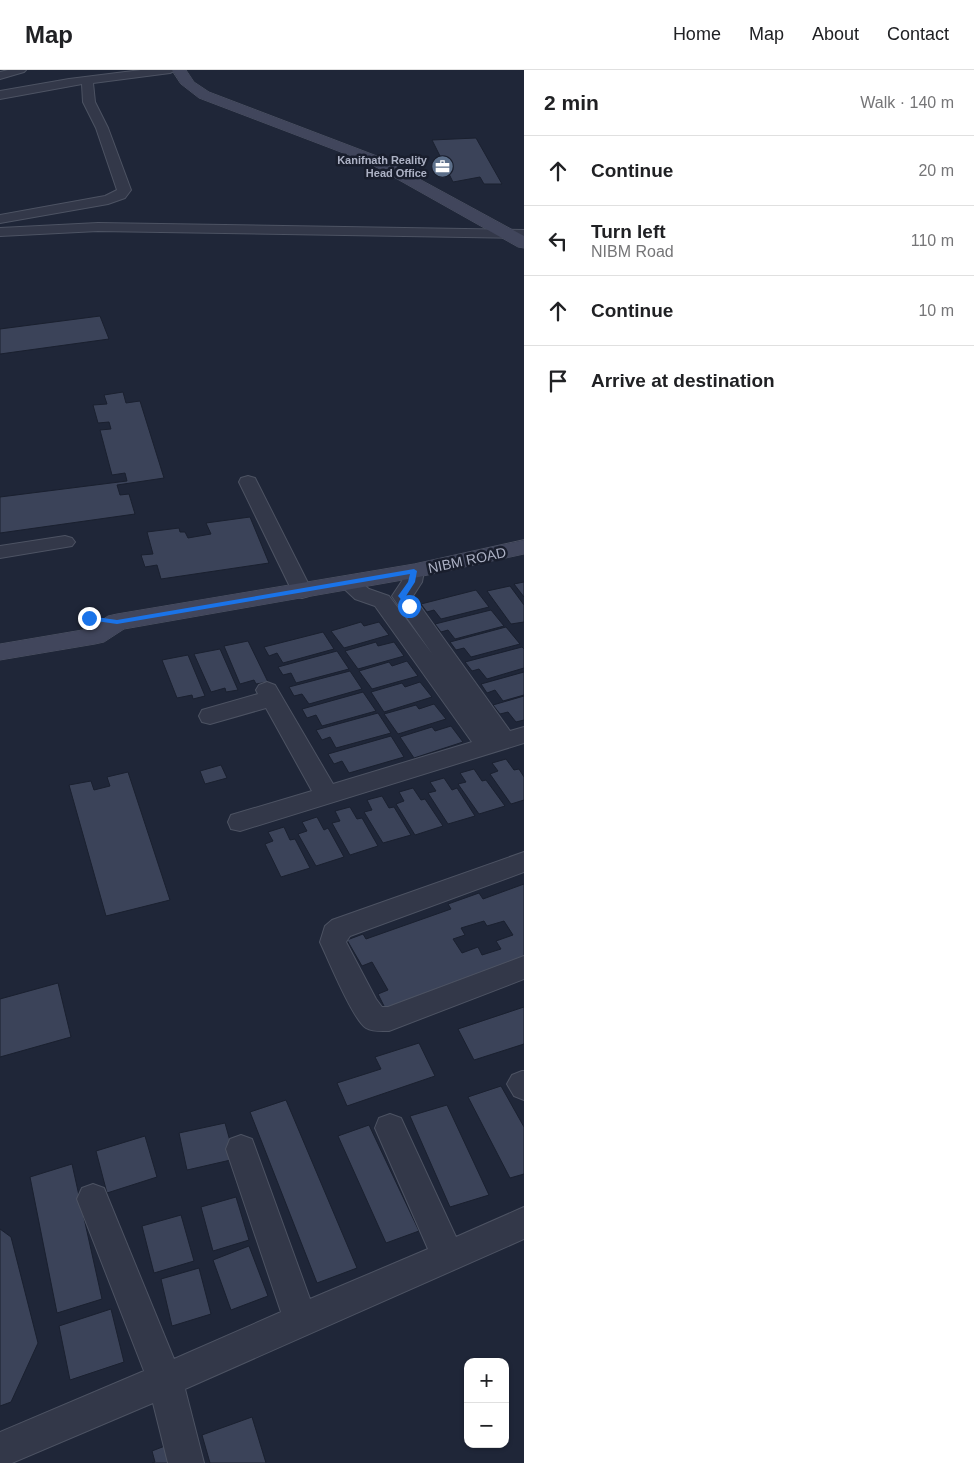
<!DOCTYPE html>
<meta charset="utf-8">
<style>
body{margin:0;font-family:Helvetica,sans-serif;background:#f2f2f2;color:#202124}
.controls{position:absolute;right:15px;bottom:15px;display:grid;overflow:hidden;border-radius:10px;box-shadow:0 1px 4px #0004}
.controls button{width:45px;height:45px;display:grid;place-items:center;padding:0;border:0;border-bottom:1px solid #e0e0e0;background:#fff;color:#202124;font:25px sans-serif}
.stop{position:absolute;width:15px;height:15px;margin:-11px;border:4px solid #1a73e8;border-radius:50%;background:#fff}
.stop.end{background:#1a73e8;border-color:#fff;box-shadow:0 1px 5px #0008}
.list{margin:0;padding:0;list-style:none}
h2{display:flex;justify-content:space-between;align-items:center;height:65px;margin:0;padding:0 20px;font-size:21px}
h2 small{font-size:16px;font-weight:400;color:#757577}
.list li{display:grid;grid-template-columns:32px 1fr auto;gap:15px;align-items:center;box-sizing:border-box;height:70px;padding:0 20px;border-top:1px solid #e0e0e0}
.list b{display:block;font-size:19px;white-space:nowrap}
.list p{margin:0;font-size:16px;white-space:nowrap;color:#757577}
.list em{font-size:16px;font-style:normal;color:#757577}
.icon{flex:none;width:28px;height:28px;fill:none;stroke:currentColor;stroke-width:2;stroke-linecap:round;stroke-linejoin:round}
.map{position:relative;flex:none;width:524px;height:1393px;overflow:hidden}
header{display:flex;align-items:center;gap:30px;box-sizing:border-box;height:70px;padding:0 25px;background:#fff;border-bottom:1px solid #e0e0e0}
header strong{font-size:24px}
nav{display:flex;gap:28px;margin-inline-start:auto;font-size:18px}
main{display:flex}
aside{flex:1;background:#fff}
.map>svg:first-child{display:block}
.building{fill:#3b4359;stroke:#1a202f;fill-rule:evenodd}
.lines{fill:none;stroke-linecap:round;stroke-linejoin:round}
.street-casing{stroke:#4d5363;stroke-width:2}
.secondary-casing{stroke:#4d5363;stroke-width:1}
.street{fill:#333849;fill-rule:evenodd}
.secondary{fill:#41465c;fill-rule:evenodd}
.route{fill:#1a73e8}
.labels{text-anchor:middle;stroke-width:5;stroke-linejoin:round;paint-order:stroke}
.far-poi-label{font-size:11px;font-weight:bold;fill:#adb2c5;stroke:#191e2d;text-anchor:end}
.street-label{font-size:14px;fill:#adb2c5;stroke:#191e2d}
</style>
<header>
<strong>Map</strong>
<nav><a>Home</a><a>Map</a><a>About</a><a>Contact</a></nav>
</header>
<main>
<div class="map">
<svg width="524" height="1393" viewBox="0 0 524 1393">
<rect width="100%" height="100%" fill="#1f2638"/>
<path class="building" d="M476 68 502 114H484L480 107 453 112 432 70Z
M100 246 109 269 0 284V259Z
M123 322 126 333 140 331 164 408 117 415 120 425 129 424 135 444 0 463V427L127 411 125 403 112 405 100 360 111 359 109 352 98 353 93 335 107 334 104 325Z
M250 447 269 493 161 509 157 495 145 497 141 485 153 484 147 462 179 458 180 462H185L188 468 211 464 206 453Z
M524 512V527L514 514Z
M510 516 524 535V552L511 554 487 521Z
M476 520 489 537 441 549 434 540 427 542 421 534Z
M491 540 504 556 455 569 448 560 441 562 435 554Z
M361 552 364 556 379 552 389 565 344 578 331 561Z
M506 557 520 574 471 587 464 578 456 580 450 572Z
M323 562 334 579 283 593 277 583 269 586 264 577Z
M248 571 268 612 256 614 254 610 240 614 224 576Z
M376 572 378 576 394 572 404 586 358 599 345 581Z
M522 577 524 579V598L487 609 479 599 472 601 465 592Z
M220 579 238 620 226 622 225 618 211 622 194 584Z
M337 581 349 599 296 613 291 603 283 605 278 597Z
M188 585 205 626 193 629 192 625 177 628 162 590Z
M407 591 418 606 372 619 359 601 389 592 392 596Z
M350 601 362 619 309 634 302 624 294 626 289 617Z
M524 602V625L503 631 495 620 487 623 481 614Z
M420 612 432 627 384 642 371 622 402 613 405 617Z
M363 622 376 641 322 656 316 645 307 648 302 639Z
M524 626V650L516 652 508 642 500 644 493 635Z
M434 634 446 649 398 664 384 644 416 635 419 639Z
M378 643 391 663 336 678 330 667 322 670 316 660Z
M451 656 463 672 414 688 400 667 432 657 435 661Z
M391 666 404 687 349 703 342 691 334 694 328 684Z
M506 689 514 700 519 699 524 707V730L511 734 490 704 498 701 492 693Z
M221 695 227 708 205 714 200 701Z
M474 699 482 711 486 710 505 736 479 744 458 714 466 712 460 703Z
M128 702 170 830 106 846 69 715 91 711 94 720 110 716 107 707Z
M444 708 452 720 457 718 475 746 448 754 428 723 436 721 430 712Z
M413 718 421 730 425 729 443 756 415 765 396 734 404 731 399 722Z
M382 726 389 738 394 737 411 765 383 773 364 742 372 740 367 730Z
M350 737 357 749 362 748 378 776 350 785 332 753 340 751 335 741Z
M317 747 324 760 328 758 344 787 316 796 298 764 307 761 302 752Z
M284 757 290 770 295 769 310 798 281 807 265 774 273 771 268 762Z
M524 814V890L387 942 378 924 388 920 372 892 362 896 347 870 363 864 366 869 451 839 448 834 479 823 483 829ZM484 851 487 856 504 851 513 865 496 871 501 879 482 885 478 877 462 883 453 869 465 865 461 858Z
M58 913 71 967 0 987V929Z
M524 937V974L474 990 458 959Z
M419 973 435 1006 347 1036 337 1013 381 999 375 987Z
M501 1016 524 1057V1104L510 1108 468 1027Z
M286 1030 357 1198 317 1213 250 1042Z
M447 1035 489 1125 450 1137 410 1046Z
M225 1053 235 1089 187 1100 179 1063Z
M369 1055 419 1161 386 1173 338 1066Z
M145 1066 157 1107 107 1123 96 1081Z
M72 1094 102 1229 57 1243 30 1107Z
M236 1127 249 1170 213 1181 201 1137Z
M181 1145 194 1191 154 1203 142 1156Z
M0 1159 11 1167 38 1273 11 1332 0 1336Z
M249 1176 268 1226 231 1240 213 1190Z
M199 1198 211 1244 172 1256 161 1209Z
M111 1239 124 1292 70 1310 59 1256Z
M252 1347 266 1393H210L202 1365Z
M170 1374 175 1393H152L155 1392 152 1381Z"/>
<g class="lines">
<defs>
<path id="street" d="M8 0H26L24 2 0 9V2Z
M141 0H176L170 3 93 13 95 32 108 58 131 120 125 128 108 134 0 153V145L105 126 117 120 96 58 83 32 82 14 0 29V21L69 9Z
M98 153 524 160V168L98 161 0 166V158Z
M248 406 255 408 257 412 312 521 309 526 302 528 295 526 292 521 239 412 241 408Z
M65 466 72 468 75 472 72 476 0 488V476Z
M414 495 421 497 424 501 422 512 413 526 510 661 524 657V673L240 761 231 759 228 752 231 745 312 721 266 638 210 654 202 652 199 646 202 640 258 624 256 620 259 615 267 612 275 615 333 714 472 672 375 536 355 529 338 513 341 508 348 507 355 508 369 519 389 526 433 585 392 526 402 511 407 497Z
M524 782V802L350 866 346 872 376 929 382 937H388L524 886V909L389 961C381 961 373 962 366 958 353 950 328 889 320 872L325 856 332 850Z
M522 1001H524V1030L514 1026 507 1014 512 1005Z
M390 1044 401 1048 456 1167 524 1137V1169L185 1319 204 1393H168L153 1333 12 1393H0V1362L144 1301 77 1129 82 1118 93 1114 104 1118 174 1289 281 1242 226 1079 230 1069 241 1065 252 1069 310 1229 428 1179 375 1058 379 1048Z"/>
<path id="secondary" d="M172 0H186L194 12 209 22 377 86 524 166V178L518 177 367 92 199 28 181 14Z
M524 470V484L414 508 124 559 104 572 95 574 0 590V574L88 559 108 546 117 544 414 494Z"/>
</defs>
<use href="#street" class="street-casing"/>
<use href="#secondary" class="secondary-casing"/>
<use href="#street" class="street"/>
<use href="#secondary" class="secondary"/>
</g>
<path class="route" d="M414 499 417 501 415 512 406 526 413 536 409 538 398 526 408 512 410 504 117 554 89 550 86 548 89 546 117 550Z"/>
<defs>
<symbol id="office-disc" viewBox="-11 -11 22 22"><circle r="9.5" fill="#5c6f8a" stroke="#191e2d"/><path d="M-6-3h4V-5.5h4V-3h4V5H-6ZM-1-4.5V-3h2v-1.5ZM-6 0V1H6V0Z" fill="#fff"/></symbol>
</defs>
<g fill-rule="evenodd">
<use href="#office-disc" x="430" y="84" width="25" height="25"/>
</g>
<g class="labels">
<g class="far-poi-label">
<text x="427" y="94">Kanifnath Reality<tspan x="427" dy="13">Head Office</tspan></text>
</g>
<g class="street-label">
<text transform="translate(467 490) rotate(-12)" y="5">NIBM ROAD</text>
</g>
</g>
</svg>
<div class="controls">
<button>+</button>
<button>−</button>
</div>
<div class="stop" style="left:409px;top:536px"></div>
<div class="stop end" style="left:89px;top:548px"></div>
</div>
<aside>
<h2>2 min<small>Walk · 140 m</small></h2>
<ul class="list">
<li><svg class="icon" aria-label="ahead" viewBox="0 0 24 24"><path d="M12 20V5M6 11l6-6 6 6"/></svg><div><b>Continue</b></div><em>20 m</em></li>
<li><svg class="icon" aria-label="left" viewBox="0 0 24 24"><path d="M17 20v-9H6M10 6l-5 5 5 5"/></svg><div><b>Turn left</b><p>NIBM Road</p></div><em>110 m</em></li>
<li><svg class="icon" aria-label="ahead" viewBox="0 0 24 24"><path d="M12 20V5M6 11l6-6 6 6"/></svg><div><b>Continue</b></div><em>10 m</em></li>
<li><svg class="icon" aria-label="arrive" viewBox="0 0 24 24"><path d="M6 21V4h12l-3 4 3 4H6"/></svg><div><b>Arrive at destination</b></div></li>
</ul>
</aside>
</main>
